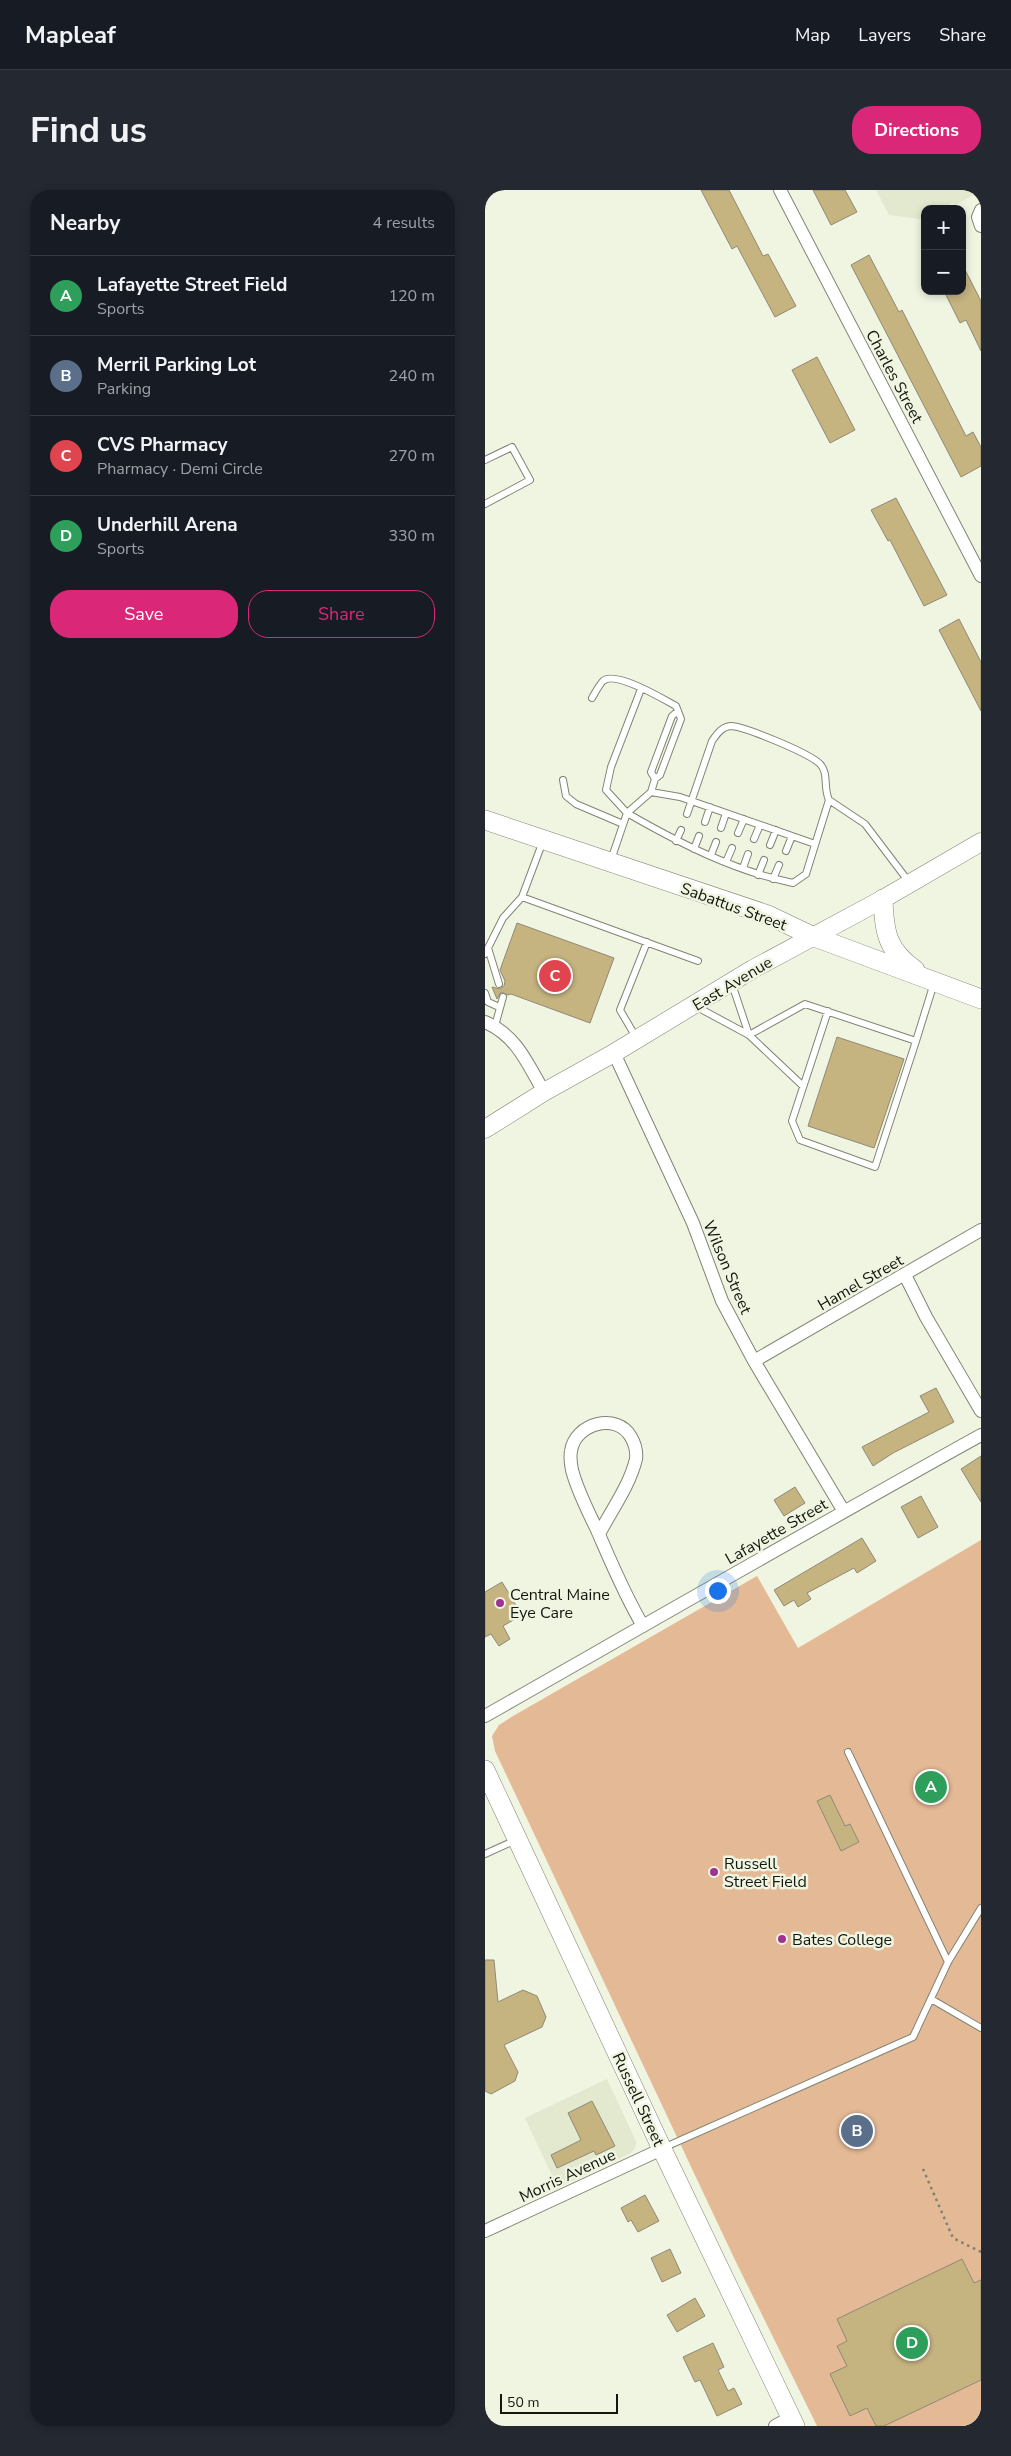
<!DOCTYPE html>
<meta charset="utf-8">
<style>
body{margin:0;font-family:"Nunito Sans",sans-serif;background:#242831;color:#f1f3f6}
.controls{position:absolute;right:15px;top:15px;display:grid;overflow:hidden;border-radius:10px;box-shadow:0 2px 8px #0003}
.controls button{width:45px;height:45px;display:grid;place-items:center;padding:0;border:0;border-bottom:1px solid #363941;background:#171b24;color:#f1f3f6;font:25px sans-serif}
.scale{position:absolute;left:15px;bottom:12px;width:118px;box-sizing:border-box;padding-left:5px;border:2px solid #14160f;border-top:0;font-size:14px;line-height:18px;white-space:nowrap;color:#14160f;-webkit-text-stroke:4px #eff5e1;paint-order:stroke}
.you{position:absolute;left:232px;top:1400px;width:18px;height:18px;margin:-12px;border:4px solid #fff;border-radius:50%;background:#1a73e8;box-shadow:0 0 0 8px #1a73e833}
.badge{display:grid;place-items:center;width:32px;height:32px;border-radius:50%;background:#db2777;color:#fff;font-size:16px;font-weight:700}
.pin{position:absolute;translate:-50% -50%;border:2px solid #fff;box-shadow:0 1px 5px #0006}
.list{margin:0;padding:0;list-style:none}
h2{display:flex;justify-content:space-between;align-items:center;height:65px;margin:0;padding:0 20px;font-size:21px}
h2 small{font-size:16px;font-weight:400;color:#9ea1a6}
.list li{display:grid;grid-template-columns:32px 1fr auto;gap:15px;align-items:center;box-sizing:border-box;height:80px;padding:0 20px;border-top:1px solid #363941}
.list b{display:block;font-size:19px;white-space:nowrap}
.list p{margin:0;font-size:16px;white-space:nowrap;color:#9ea1a6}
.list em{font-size:16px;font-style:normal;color:#9ea1a6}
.actions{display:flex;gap:10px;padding:15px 20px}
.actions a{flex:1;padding:11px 0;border:1px solid #db2777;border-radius:20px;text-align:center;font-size:18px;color:#db2777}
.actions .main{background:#db2777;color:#fff}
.map{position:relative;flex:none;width:496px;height:2236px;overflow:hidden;border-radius:20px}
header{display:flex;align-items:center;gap:30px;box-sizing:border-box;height:70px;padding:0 25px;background:#171b24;border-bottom:1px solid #363941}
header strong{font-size:24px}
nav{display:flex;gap:28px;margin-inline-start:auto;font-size:18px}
.intro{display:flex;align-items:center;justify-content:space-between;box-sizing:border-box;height:120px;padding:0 30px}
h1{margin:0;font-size:35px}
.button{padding:12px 22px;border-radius:20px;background:#db2777;color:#fff;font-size:18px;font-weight:700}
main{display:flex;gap:30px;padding:0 30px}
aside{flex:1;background:#171b24;border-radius:20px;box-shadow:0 2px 8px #0003}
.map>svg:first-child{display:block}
.built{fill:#e2e9ce}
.green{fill:#e4b996}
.building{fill:#c5b380;stroke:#908977}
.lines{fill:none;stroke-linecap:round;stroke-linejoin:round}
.lane-casing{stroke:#808573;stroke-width:8}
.street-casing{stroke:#808573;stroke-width:14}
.secondary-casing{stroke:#808573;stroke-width:19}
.primary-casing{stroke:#808573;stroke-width:20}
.path{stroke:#7d8173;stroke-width:2.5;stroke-dasharray:2.5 4;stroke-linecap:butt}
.lane{stroke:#fff;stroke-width:6}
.street{stroke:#fff;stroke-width:12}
.secondary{stroke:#fff;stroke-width:18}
.primary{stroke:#fff;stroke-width:19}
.poi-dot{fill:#9c3395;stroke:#eff5e1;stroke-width:2}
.labels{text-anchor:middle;stroke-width:5;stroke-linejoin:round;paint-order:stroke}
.street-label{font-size:16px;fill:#14160f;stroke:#eff5e1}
.poi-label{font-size:16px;fill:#14160f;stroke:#eff5e1;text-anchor:start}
</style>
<header>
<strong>Mapleaf</strong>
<nav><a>Map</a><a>Layers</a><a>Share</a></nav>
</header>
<div class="intro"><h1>Find us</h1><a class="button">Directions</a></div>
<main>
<aside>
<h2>Nearby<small>4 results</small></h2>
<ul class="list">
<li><span class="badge" style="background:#2e9e5b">A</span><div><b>Lafayette Street Field</b><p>Sports</p></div><em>120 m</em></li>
<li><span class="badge" style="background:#5c6f8a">B</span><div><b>Merril Parking Lot</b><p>Parking</p></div><em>240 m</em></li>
<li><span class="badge" style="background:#e0444e">C</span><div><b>CVS Pharmacy</b><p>Pharmacy · Demi Circle</p></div><em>270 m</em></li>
<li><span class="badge" style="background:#2e9e5b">D</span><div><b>Underhill Arena</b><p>Sports</p></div><em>330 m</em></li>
</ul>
<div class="actions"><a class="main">Save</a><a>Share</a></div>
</aside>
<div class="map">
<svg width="496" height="2236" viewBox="0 0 496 2236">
<rect width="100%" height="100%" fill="#eff5e1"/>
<path class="built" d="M391 0H496V1L470 15 469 12 455 19H440V26L434 29 404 25Z
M122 1889 151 1951V1956L146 1963 73 1998 40 1928Z"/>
<path class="green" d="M496 1350V2236H332L250 2070 10 1561 7 1546 14 1535 28 1526 272 1386 313 1458Z"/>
<path class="building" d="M216 0H244L278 66 283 64 311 116 290 127 252 56 247 59Z
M328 0H360L372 22 346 35Z
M384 65 414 122 417 120 481 246 488 242 496 257V276L476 287 366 75Z
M477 74 496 111V161L481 130 475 133 459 101H477Z
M332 167 370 240 345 253 307 180Z
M411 308 462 405 439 416 405 350 403 351 386 320Z
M474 429 496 472V521L454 440Z
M32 733 129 768 105 833 26 804 23 805 16 802 12 809 7 797 15 799 19 796 20 791 15 780Z
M352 847 419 869 389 958 323 936Z
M451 1198 469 1232 408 1263 388 1276 377 1257 444 1222 435 1206Z
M496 1266V1312L476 1279Z
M310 1297 320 1313 299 1326 289 1310Z
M436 1306 453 1337 433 1348 416 1317Z
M377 1348 391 1371 372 1383 369 1378 322 1403 326 1409 313 1417 309 1410 299 1416 289 1400Z
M17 1392 37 1425 18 1436 25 1449 14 1456 6 1444 0 1447V1402Z
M345 1605 360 1636 365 1634 374 1652 356 1661 332 1611Z
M0 1770H9L13 1812 38 1800 52 1806 61 1827 57 1837 19 1855 33 1882 30 1891 6 1904 0 1901Z
M107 1911 130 1956 111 1965 109 1961 72 1978 66 1965 96 1950 83 1923Z
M160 2005 174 2031 153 2042 146 2030 143 2032 136 2018Z
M185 2059 196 2083 177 2092 166 2068Z
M477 2069 489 2093 496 2090V2190L399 2236H391L382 2218 365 2226 345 2184 362 2176 352 2156 362 2151 352 2129Z
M210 2108 220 2126 192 2142 182 2125Z
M228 2153 239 2177 233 2180 243 2201 249 2198 257 2214 232 2226 215 2190 210 2192 198 2167Z"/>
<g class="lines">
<defs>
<path id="lane" d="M0 270 27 257 45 290 0 314
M156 499 126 577 121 600 142 623 166 602 195 607 330 654
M107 508C110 503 114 495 118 491 130 480 178 509 191 516L196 529 175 585 170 589 166 602
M170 589 166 582 187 526 193 521
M78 590 81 606 91 614 138 634
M202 624 227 551C232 544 237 536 247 536 263 538 324 563 335 574 344 583 338 597 344 610
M220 632 225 617
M236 638 241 623
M253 643 259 629
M269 649 275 635
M58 651 37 707 213 771
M191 651 196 640
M285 655 291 640
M209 659 214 646
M301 661 307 646
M226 665 231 652
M126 670 142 623C194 653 249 681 308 693L321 684 344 610 380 634 424 692
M241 672 247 658
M258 678 263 664
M273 685 279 670
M288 689 294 675
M3 758 14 794
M0 764 18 728 37 707
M247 794 264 845
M0 803 3 812 14 817
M212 817 264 845 318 896
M343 821 307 931 315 950 390 977 431 851
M10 836 18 807
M264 845 320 814 431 851 449 793
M152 849 135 820 162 752
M363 1562 463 1772
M0 1664 31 1650
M446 1809 496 1838
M178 1958 428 1847 463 1772 496 1718"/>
<path id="street" d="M295 0 496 386
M496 20 493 27 496 36
M0 832C32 846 42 873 59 902
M129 863 208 1033 237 1111 269 1171 358 1320
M420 1085 441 1127 496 1221
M269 1171 496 1040
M114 1344C126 1321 145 1295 151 1269 152 1261 150 1254 146 1247 132 1222 90 1233 86 1261 85 1266 86 1275 87 1280 92 1300 103 1321 112 1340 126 1372 140 1406 158 1436
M0 1526C165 1432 330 1337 496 1245
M0 2041 177 1959
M290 2236 306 2227"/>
<path id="secondary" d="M0 939 59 902 129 863 268 779 398 709 496 652"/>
<path id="primary" d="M0 630 283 725 327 746 496 809
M398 709C399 742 402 760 430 780
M0 1580 177 1959 310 2236"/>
</defs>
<use href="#lane" class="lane-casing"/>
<use href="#street" class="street-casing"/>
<use href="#secondary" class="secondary-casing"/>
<use href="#primary" class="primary-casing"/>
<path class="path" d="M438 1979 468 2048 496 2062"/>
<use href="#lane" class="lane"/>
<use href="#street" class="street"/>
<use href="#secondary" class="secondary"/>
<use href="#primary" class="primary"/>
</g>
<g class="poi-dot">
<circle cx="15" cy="1413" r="5"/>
<circle cx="229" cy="1682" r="5"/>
<circle cx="297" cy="1749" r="5"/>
</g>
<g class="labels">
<g class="street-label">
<text transform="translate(410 186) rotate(62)" y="6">Charles Street</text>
<text transform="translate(249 716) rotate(20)" y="6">Sabattus Street</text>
<text transform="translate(247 793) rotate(-31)" y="6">East Avenue</text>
<text transform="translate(243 1077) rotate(67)" y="6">Wilson Street</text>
<text transform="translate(375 1092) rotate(-30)" y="6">Hamel Street</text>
<text transform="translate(291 1341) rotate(-30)" y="6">Lafayette Street</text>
<text transform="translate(154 1909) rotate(65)" y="6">Russell Street</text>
<text transform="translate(82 1985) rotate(-25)" y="6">Morris Avenue</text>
</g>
<g class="poi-label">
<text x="25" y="1410">Central Maine<tspan x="25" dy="18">Eye Care</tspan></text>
<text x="239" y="1679">Russell<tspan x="239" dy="18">Street Field</tspan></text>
<text x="307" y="1755">Bates College</text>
</g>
</g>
</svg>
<div class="controls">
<button>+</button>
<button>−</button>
</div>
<div class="scale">50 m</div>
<div class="you"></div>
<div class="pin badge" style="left:446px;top:1597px;background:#2e9e5b">A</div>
<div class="pin badge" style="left:372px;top:1941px;background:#5c6f8a">B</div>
<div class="pin badge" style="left:70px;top:786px;background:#e0444e">C</div>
<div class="pin badge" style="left:427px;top:2153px;background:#2e9e5b">D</div>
</div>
</main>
